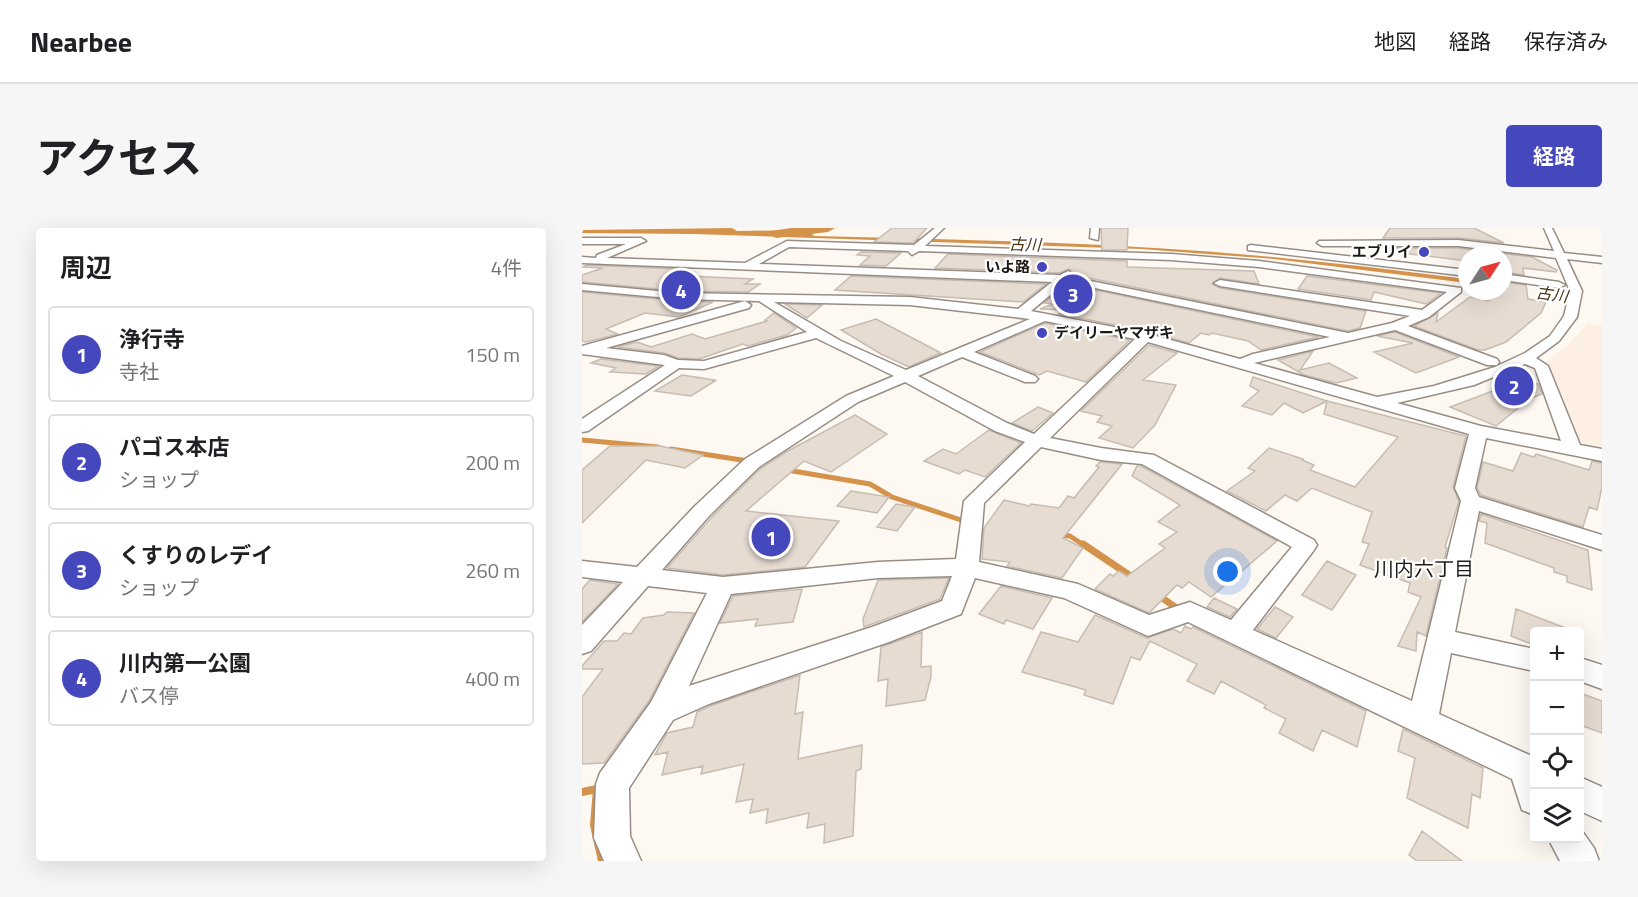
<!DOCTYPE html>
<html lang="ja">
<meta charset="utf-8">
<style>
body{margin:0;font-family:"Titillium Web","Noto Sans JP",sans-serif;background:#f6f6f6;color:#202124}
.controls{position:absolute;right:18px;bottom:18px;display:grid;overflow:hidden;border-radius:6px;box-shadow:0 6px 24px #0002}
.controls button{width:54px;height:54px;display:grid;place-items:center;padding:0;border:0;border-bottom:2px solid #e0e0e0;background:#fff;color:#202124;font:30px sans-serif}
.compass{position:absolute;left:876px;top:18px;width:54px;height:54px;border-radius:50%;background:#fff;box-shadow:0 6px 24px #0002;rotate:54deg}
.you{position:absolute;left:646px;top:344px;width:21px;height:21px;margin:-15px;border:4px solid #fff;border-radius:50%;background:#1a73e8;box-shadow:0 0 0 9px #1a73e833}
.badge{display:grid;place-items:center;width:39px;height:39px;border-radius:50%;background:#4547bd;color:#fff;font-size:20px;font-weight:700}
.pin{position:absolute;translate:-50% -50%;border:3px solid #fff;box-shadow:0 2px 6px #0006}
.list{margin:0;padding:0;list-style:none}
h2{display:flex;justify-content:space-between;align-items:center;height:78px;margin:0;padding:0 24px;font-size:26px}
h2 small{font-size:20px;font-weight:400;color:#757577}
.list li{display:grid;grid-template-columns:39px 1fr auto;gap:18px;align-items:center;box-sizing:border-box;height:96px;margin:0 12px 12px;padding:0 12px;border:2px solid #e0e0e0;border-radius:6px}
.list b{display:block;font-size:22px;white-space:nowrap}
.list p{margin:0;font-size:20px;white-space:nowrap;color:#757577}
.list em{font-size:20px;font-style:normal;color:#757577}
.icon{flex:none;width:33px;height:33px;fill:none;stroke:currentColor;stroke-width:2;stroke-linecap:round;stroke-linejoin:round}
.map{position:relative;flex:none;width:1020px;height:633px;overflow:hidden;border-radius:6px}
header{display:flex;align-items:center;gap:36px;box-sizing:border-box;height:84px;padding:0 30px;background:#fff;border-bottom:2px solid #e0e0e0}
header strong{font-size:28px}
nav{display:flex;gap:33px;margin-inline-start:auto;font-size:21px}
.intro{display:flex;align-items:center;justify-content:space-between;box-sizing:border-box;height:144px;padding:0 36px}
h1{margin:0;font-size:42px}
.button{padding:15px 27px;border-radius:6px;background:#4547bd;color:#fff;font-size:21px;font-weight:700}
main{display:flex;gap:36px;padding:0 36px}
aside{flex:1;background:#fff;border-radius:6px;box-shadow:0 6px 24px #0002}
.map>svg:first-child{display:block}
.built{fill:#fdefe3}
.water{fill:#d4924b}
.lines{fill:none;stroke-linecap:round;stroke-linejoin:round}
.stream-far2{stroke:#d4924b;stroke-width:5}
.stream-far1{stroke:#d4924b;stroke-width:7}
.stream{stroke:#d4924b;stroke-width:8}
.river{fill:#d4924b;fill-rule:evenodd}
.building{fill:#e6dcd2;stroke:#c6bcb2;stroke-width:1.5}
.minor-casing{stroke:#978d84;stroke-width:3}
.minor{fill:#fff;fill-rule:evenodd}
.poi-dot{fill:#4547bd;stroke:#fff;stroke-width:2}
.labels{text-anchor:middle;stroke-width:4.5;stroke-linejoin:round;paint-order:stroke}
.far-poi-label{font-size:15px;font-weight:bold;fill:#1e1b17;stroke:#fff;text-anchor:end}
.far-water-label{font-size:16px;font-style:italic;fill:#4a2f11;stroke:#fff}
.neighbourhood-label{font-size:20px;fill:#1e1b17;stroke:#fff}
</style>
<header>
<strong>Nearbee</strong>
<nav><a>地図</a><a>経路</a><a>保存済み</a></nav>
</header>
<div class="intro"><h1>アクセス</h1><a class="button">経路</a></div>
<main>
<aside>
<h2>周辺<small>4件</small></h2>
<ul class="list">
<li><span class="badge">1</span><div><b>浄行寺</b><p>寺社</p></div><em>150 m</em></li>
<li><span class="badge">2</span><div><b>パゴス本店</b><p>ショップ</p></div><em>200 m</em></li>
<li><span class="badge">3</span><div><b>くすりのレデイ</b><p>ショップ</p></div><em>260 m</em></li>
<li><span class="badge">4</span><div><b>川内第一公園</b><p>バス停</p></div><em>400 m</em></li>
</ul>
</aside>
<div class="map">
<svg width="1020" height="633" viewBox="0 0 1020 633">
<rect width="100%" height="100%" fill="#fef8f2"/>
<path class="built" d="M1006 95 1020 98V219L992 213 964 134 987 116Z"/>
<path class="water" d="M150 0 155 3 222 2 232 5 230 7 233 8C346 11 460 13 573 20 678 26 781 38 885 51V55L692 31 559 21 112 6 0 5V2Z"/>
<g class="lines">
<path class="stream-far2" d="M0 212 76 219
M89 221 166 233
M205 242 288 256 310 269 382 293
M477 307 488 308 503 318"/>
<path class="stream-far1" d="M501 316 553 351
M576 367 593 379"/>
<path class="stream" d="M0 564 15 561 12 597 20 633"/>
<path class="river" d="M209 0H253L246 4 194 10 187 6 189 3Z"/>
</g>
<path class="building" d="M310 0H345L331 15 292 14Z
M519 0H546L545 22H520Z
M808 0H892L922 15 876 10H801Z
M806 20H876L950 29 975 42 974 44 941 40 942 47 921 44V27H885V33L804 23Z
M279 24 319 25 304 38 278 37 288 28 275 27Z
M366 26 545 33V39L672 43 677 56 638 50 630 56 638 60 784 83 778 100 766 103 493 47 492 44 487 41 478 45 353 40Z
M5 37 97 41 84 47 171 51 163 56H178L166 64 97 63 0 54V47L21 40 1 39Z
M269 48 464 56 441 74 253 62Z
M725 48 859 65 844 76 792 64 789 72 716 61Z
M921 54 944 57 946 71 964 74 959 85 924 114 903 122H896L832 98 856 85 854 94 888 69 906 73 921 63Z
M485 56 737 109 679 122 666 113 630 105 627 107 619 105 607 115 564 103 477 86 486 82 458 81 471 76 462 75Z
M0 64 97 73 131 74 97 89 63 85 24 101 36 106 4 114 0 113Z
M203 76 240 77 225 90Z
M192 85 214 100 205 107 166 118 161 116 117 131 96 130 82 125 35 119 55 114 69 119 110 106 123 111 185 93 183 92Z
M294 91 359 125H358L327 139 299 126 259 102Z
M463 95 548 112 504 154 465 143 457 147 398 124Z
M813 104 877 129 834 145 792 124 831 115 795 108Z
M567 117 595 125 561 152 594 157 573 197 551 220 517 210 530 198 515 194 520 188 499 183Z
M731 123 718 142 747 135 775 150 754 155 722 147 696 132Z
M19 131 77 138 64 146 28 144 34 140 9 135Z
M100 147 132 152 130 153H133L109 168 73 163Z
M671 149 745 173 884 208 871 259 877 273 863 319 865 320 844 408 835 404 834 423 816 418 839 369 826 364 828 355 778 337 787 316 780 314 790 284 730 260 715 273 703 267 684 283 645 263 673 243 666 240 687 220 721 231 720 232 732 237 728 242 773 259 816 209 742 186 745 173 721 185 702 175 690 187 660 178 677 163 668 158Z
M937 153 956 156 960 166 947 171 914 198 868 179Z
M456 179 471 185 450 203 430 195Z
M273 187 305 206 249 244 222 233 164 283 257 293 223 339 141 347 85 340 129 290 178 241 204 224Z
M407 202 439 215 403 249 383 242 377 246 342 233 361 221 374 226Z
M28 218H78L121 227 103 240 64 232 0 295V242Z
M939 225 952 229 954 226 1007 242 1010 233 1020 235V259L1015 282 1007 279 1001 299 899 267 895 260 901 234 931 243Z
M518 234 540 236 481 310 501 320 480 350 425 338 428 334 400 331 402 300 422 272 447 278 449 276 477 280 486 268 492 270 517 239 514 238Z
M555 238H559L695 313 629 369 607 354 600 360 595 357 567 385 513 361 528 346 531 348 537 343 545 348 583 320 577 316 595 304 576 294 598 277 550 248Z
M269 263 307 269 295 285 255 278Z
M314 276 333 279 315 303 295 299Z
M899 286 1006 322 1010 362 985 354V348L972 344V340L903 315 905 295 897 293Z
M745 333 774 347 750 382 720 367Z
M367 350 358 371 282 399 281 391 296 352Z
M8 352 36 356 0 394V361Z
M419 358 470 370 451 401 424 392 422 396 397 386Z
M220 361 211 394 173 398 176 391 138 395 151 368Z
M632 370 655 381 648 389 625 379Z
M693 379 711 389 694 410 675 401Z
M934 381 989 402V404H952V417L929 408Z
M85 384 112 385 67 473 22 535 0 536V469L21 441H0V438L22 413H35L42 405 49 406 61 390 82 387Z
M513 387 565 410 591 401 599 405 603 398 609 401 611 399 784 483 775 519 740 502 731 523 697 505 704 491 682 480 684 477 639 453 632 466 605 453 615 436 568 413 558 432 549 429 531 476 502 467 504 462 440 444 459 404 496 414Z
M340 404 339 439 349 438V449L343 472 304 478 306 451 296 453 299 419Z
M218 447 213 486 221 484 216 531 280 517 279 541 274 543 271 608 242 615 243 596 225 600 227 585 184 595 186 581 168 585 171 571 154 574 162 536 119 546 121 538 80 547 86 524 73 527 85 505 111 499 115 484 128 478Z
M998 465 1020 473V505L998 497Z
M821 501 901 540 898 570 890 566 886 600 825 570 833 530 816 523Z
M840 603 880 633H835L827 627Z"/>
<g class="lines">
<defs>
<path id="minor" d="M353 0H362L343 18 589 26 677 33 879 60V64L847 89 826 98 915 131 917 134 915 137H905L813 102 672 135 795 169 852 158 913 139 943 125 968 108 982 88 988 63 974 30 876 18H740L735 15 737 13 876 12 972 23 962 0H970L982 25 1020 29V35L985 31 1000 63 995 89 977 113 954 130 966 138 998 217 1020 221V233L904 210 893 260 897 269 1020 307V322L897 283 873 404 952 421V443L869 425 857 486 952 529V587L940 582 930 551 606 394 566 408 482 370 393 350 379 386 307 414 127 476 91 492 47 560 48 608 59 633H22L12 610 14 556 18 545 69 474 125 365 66 358 9 423 0 426V397L41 354 0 349V333L55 339 113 278 163 231 264 168 312 148 234 110 122 141 97 140 6 203 0 204V191L83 137 0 126V118L163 73 169 77 167 80 24 120 82 127 96 132 122 133 225 104 177 73 97 71 0 62V56L97 65 328 69 436 81 470 54 0 35V29L14 30 15 27 44 16H0V10H59L64 13 25 30 163 35 205 13 332 17ZM207 19 326 23 330 27 337 23 589 32 677 39 865 64 840 82 638 52 632 55 638 58 828 88 810 95 766 105 489 49 491 46 486 43 478 47 177 36ZM484 54 748 109 671 126 658 131 563 105 449 83ZM192 74 328 77 448 91 324 142 259 113ZM463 93 553 111 452 206 425 195 336 148 380 129 443 154H453L456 151 453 148 392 124ZM566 114 887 206 873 260 879 273 830 473 671 402 732 322 735 317 732 312 572 227 519 220 468 210ZM943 136 953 140 979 213 899 198 815 175 892 157ZM323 154 413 203 443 214 382 273 374 331 296 334 141 349 80 342 127 288 177 239 276 174ZM459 219 519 232 560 236 710 319 649 392 608 374 567 387 496 356 397 334 402 275ZM370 348 360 373 290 399 107 458 149 366 296 350Z
M509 0H517L516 12 508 10Z
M669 17 885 42V48L666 22V18Z
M921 46 977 54 983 57 977 60 921 52Z
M998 430 1020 437V461L998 453Z
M998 549 1020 559V593L998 583Z
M998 600 1012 620 1017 633H978L966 610H998Z"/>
</defs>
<use href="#minor" class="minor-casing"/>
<use href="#minor" class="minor"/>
</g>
<g class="poi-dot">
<circle cx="842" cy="24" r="6"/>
<circle cx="460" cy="39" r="6"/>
<circle cx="460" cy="105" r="6"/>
</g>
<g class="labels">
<g class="far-poi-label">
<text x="830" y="29">エブリイ</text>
<text x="448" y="44">いよ路</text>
<text x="472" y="110" text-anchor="start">デイリーヤマザキ</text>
</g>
<g class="far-water-label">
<text transform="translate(443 16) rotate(2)" y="6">古川</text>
<text transform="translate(970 66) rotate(8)" y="6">古川</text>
</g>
<g class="neighbourhood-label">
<text x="842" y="348">川内六丁目</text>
</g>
</g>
</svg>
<div class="controls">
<button>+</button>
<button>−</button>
<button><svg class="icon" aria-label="locate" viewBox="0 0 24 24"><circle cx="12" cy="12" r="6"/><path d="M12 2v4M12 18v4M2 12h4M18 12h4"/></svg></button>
<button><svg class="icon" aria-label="layers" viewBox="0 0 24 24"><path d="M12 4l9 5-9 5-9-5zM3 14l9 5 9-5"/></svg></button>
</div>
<svg class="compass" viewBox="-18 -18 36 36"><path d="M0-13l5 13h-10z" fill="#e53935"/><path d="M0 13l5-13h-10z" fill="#757577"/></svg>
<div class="you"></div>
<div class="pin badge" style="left:189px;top:309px">1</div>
<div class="pin badge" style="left:932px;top:158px">2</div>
<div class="pin badge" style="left:491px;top:66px">3</div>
<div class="pin badge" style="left:99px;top:62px">4</div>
</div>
</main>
